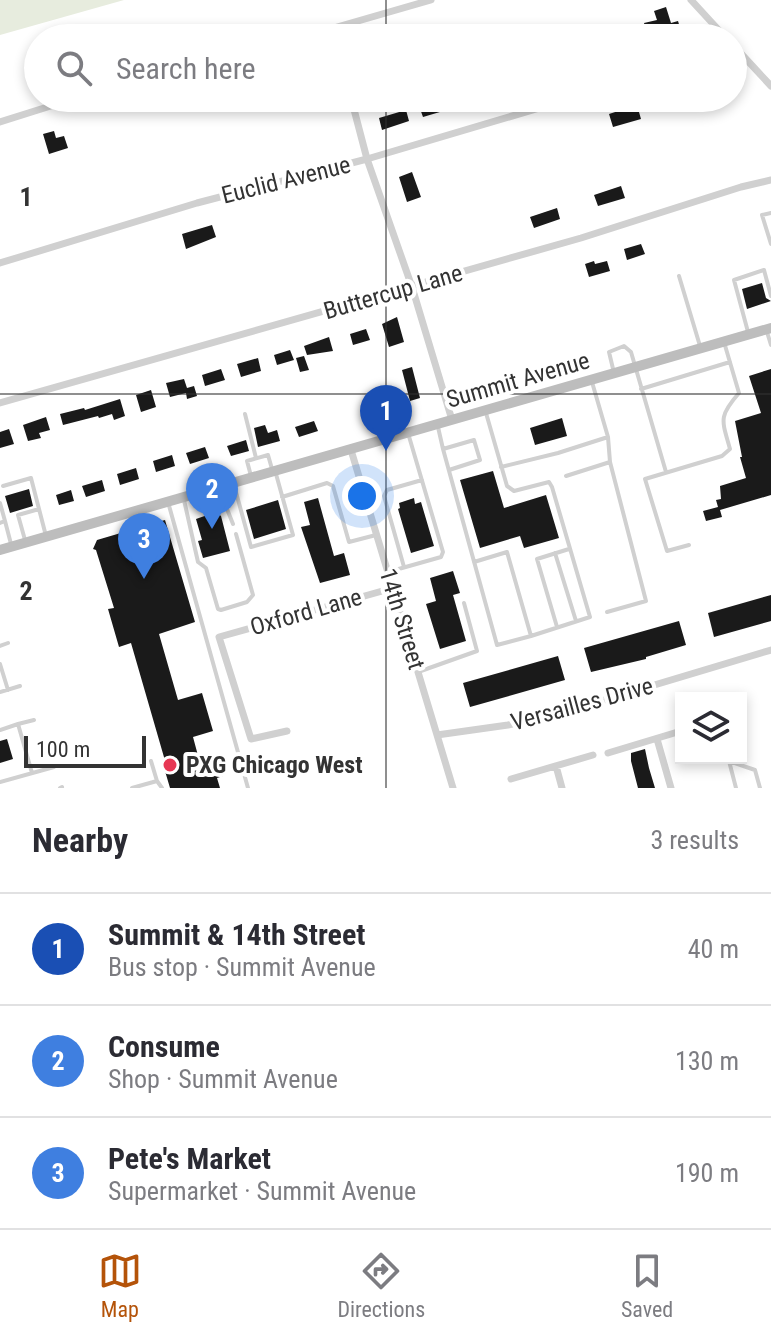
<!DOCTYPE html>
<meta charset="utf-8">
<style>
body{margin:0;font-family:"Roboto Condensed",sans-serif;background:#f7f7f7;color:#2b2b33}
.controls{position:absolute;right:24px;bottom:24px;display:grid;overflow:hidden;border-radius:0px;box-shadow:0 4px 12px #0003}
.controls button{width:72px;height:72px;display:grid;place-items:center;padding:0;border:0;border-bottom:2px solid #e1e1e2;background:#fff;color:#2b2b33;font:40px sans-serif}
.scale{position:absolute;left:24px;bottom:20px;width:122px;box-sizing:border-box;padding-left:8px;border:4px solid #333;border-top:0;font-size:22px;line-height:28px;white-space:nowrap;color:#333;-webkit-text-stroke:6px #fff;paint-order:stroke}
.you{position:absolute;left:362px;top:496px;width:28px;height:28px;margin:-20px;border:6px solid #fff;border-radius:50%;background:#1a73e8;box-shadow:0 0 0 12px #1a73e833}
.badge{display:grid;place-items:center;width:52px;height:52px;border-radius:50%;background:#b45309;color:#fff;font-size:26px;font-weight:700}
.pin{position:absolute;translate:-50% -66px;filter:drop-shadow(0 2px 4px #0008)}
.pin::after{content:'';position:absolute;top:42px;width:28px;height:24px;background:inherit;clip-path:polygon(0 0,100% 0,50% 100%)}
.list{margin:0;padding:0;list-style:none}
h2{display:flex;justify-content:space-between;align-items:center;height:104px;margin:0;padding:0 32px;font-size:34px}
h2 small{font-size:26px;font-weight:400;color:#7c7c81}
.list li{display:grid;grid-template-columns:52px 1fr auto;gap:24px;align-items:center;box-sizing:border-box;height:112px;padding:0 32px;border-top:2px solid #e1e1e2}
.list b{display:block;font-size:30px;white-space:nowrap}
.list p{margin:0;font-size:26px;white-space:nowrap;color:#7c7c81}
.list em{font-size:26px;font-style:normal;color:#7c7c81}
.icon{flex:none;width:44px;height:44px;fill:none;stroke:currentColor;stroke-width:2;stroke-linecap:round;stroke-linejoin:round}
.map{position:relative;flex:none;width:771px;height:788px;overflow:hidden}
.search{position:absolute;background:#fff;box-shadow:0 4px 12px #0003;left:24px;right:24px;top:24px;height:88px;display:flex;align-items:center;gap:20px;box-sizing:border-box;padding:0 28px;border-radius:44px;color:#7c7c81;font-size:30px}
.sheet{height:440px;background:#fff}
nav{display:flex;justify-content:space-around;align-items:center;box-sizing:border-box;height:112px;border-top:2px solid #e1e1e2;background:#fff;font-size:22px;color:#7c7c81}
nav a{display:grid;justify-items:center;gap:4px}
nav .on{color:#b45309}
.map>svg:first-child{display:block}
.green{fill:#e7ecde}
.building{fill:#1a1a1a}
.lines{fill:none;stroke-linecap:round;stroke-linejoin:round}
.lane{stroke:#d0d0d0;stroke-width:4}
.street{stroke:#d0d0d0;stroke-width:7}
.secondary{stroke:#bdbdbd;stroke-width:10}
.grid{fill:none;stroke:#333;stroke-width:2;stroke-opacity:0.55}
.poi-dot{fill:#e73754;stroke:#fff;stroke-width:3}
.labels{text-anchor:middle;stroke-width:8;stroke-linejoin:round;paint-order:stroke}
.street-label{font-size:24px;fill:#333;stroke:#fff}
.poi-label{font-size:24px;font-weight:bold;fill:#333;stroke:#fff;text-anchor:start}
.grid-label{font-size:26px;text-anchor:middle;font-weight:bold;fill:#333;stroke:#fff;stroke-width:8;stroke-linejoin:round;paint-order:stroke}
</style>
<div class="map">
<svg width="771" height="788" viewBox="0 0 771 788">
<rect width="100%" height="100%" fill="#fff"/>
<path class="green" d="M0 0H124L0 35Z"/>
<path class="building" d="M666 7 671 23 678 21 681 31 648 38 644 23 657 20 654 11Z
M446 98 450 109 423 117 419 106Z
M637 105 641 119 613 127 609 114Z
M406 110 409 121 382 130 379 118Z
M54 131 56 138 64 136 68 148 49 154 43 134Z
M412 172 421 197 407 202 399 177Z
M621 186 625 198 598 206 594 195Z
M557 208 560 219 534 228 530 217Z
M212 225 216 237 186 249 182 234Z
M641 244 645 254 627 260 624 249Z
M594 261 595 264 607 261 610 271 589 277 585 264Z
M762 283 766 298 771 301 747 309 742 289Z
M397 317 404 342 389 347 382 324Z
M366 329 370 340 353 345 350 334Z
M329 337 333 351 307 355 304 346Z
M290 350 294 360 277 365 274 355Z
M304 356 309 370 300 372 296 358Z
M258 358 261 371 241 377 237 364Z
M412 367 420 398 410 401 402 370Z
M221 369 225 380 205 386 202 375Z
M771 369V495L720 510 722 517 706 521 703 511 718 507 716 500 721 499 720 486 746 478 740 457H742L735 421 761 413 749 376Z
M184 379 187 388 194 386 197 396 187 399 186 393 170 397 166 383Z
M151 390 156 407 141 412 136 395Z
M389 395 392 406 373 412 370 401Z
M120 399 125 416 114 420 112 414 99 418 98 416 63 425 60 414 84 408 85 410Z
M46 417 50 430 39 433 41 438 28 441 23 425Z
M562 418 567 436 535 445 530 428Z
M314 421 318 431 299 437 295 427Z
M265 425 268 433 277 430 280 441 258 447 254 428Z
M9 429 14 444 0 448V432Z
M246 440 249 451 231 456 227 446Z
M205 447 209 458 190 464 186 453Z
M172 455 175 466 156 472 153 461Z
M136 468 139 479 120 485 117 474Z
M493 471 504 508 546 495 559 538 524 548 520 536 480 548 460 480Z
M102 480 105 491 86 497 82 486Z
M29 489 33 506 10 513 5 496Z
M71 490 74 501 59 505 56 495Z
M318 498 334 556 344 553 350 575 320 583 301 527 310 525 304 502Z
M414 498 415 504 421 502 434 546 411 553 398 509 400 508 399 503Z
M278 500 286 529 254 539 246 510Z
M216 512 221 516 230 551 203 558 198 541 202 540 196 519Z
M165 520 195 622 159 634 178 700 202 693 213 731 193 737 200 763 212 759 214 765 219 763 223 776 217 778 220 788H170L165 771H168L131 643 119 647 108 609 114 608 96 550 93 549 97 540Z
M453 571 460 593 453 595 466 641 440 649 426 604 436 601 430 578Z
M771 595V621L714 637 708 613Z
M679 621 686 645 646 657V659L591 672 584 648Z
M558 656 565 680 470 707 463 683Z
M7 739 13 759 0 763V741Z
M645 749 649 768 655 788H638L631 761V753Z"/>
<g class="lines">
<path class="lane" d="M771 213 762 215 771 244
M679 276 700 346
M748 332 734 280 764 270 771 296
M767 332 771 345
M614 373 609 352 624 346 631 352 666 472
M592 382 608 437 610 462 646 601 607 612
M641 389 730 362
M486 413 507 486 514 491 549 482 552 487 590 617 531 636
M245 414 256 458
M438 427 443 449 497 645 531 636 507 552 474 562
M443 449 474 440 480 460 449 470
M501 467 558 453 608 437
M251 476 247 461 268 455 272 469
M566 476 610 462
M234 485 251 547 293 535 276 474
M3 486 31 478 39 509
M219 489 233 524
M282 497 327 483 333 486 349 542 376 535
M184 500 198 562 206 568 218 609 221 610 247 602 253 595 236 534
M168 502 248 788
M0 503 5 521
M0 523 5 521 11 544
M25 540 18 515 39 509 46 536
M689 545 667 551 645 479 722 456 730 449C722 420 718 417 739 393L724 342
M555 553 576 621
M404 567 384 496 387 490 422 480
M388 572 441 557 443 552 408 433
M557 627 537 559 569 549
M0 646 8 643
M0 664 8 690
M418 672 477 651 464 603
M0 692 20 686
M0 730 18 724
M729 761 755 770 760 788
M729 761 736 788
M32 773 18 724 34 720
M157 781 162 788
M0 782 54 767
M60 788 62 787
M132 788 157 781 151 761"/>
<path class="street" d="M691 0 726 38
M299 38 431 0
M733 45 771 86
M351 98 367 159 412 287 452 420
M0 122 76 98
M0 263 197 203 367 159 573 98
M0 403 581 238 741 187 771 180
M351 450 453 788
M287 731 251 739 219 637 393 588
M437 735 508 725 571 710 771 650
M657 739 671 788
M608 753 681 731
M556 766 562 788
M511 779 593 755"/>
<path class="secondary" d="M0 550 771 328"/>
</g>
<path class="grid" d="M386 0V38M386 98V788M0 394H771"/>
<circle class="poi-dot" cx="170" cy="765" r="8"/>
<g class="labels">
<g class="street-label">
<text transform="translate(286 180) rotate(-14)" y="8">Euclid Avenue</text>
<text transform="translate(393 292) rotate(-16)" y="8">Buttercup Lane</text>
<text transform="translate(518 380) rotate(-16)" y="8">Summit Avenue</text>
<text transform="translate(306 612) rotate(-16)" y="8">Oxford Lane</text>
<text transform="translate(402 619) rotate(73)" y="8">14th Street</text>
<text transform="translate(582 704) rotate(-15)" y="8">Versailles Drive</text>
</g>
<g class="poi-label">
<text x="186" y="773">PXG Chicago West</text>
</g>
</g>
<g class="grid-label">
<text x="26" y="206">1</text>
<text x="26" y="600">2</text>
</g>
</svg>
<div class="controls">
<button><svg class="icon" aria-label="layers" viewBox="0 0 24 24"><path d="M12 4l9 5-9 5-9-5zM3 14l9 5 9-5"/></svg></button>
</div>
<div class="scale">100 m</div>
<div class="you"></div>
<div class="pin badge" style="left:386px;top:451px;background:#1a4fb4">1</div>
<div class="pin badge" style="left:212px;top:529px;background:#3f7fe0">2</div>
<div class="pin badge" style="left:144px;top:579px;background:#3f7fe0">3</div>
<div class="search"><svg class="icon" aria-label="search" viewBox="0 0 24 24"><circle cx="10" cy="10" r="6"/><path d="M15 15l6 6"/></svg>Search here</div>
</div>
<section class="sheet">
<h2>Nearby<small>3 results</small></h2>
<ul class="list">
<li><span class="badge" style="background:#1a4fb4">1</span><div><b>Summit &amp; 14th Street</b><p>Bus stop · Summit Avenue</p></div><em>40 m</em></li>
<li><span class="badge" style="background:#3f7fe0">2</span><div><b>Consume</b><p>Shop · Summit Avenue</p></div><em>130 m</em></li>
<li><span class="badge" style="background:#3f7fe0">3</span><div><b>Pete's Market</b><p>Supermarket · Summit Avenue</p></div><em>190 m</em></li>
</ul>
</section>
<nav>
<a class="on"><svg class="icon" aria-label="map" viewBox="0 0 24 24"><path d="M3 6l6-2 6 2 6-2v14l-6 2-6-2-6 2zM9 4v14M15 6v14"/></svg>Map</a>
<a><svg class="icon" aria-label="directions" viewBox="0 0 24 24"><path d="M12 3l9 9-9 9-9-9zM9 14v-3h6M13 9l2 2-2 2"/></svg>Directions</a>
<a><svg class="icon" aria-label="saved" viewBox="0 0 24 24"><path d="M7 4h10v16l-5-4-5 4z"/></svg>Saved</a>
</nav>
